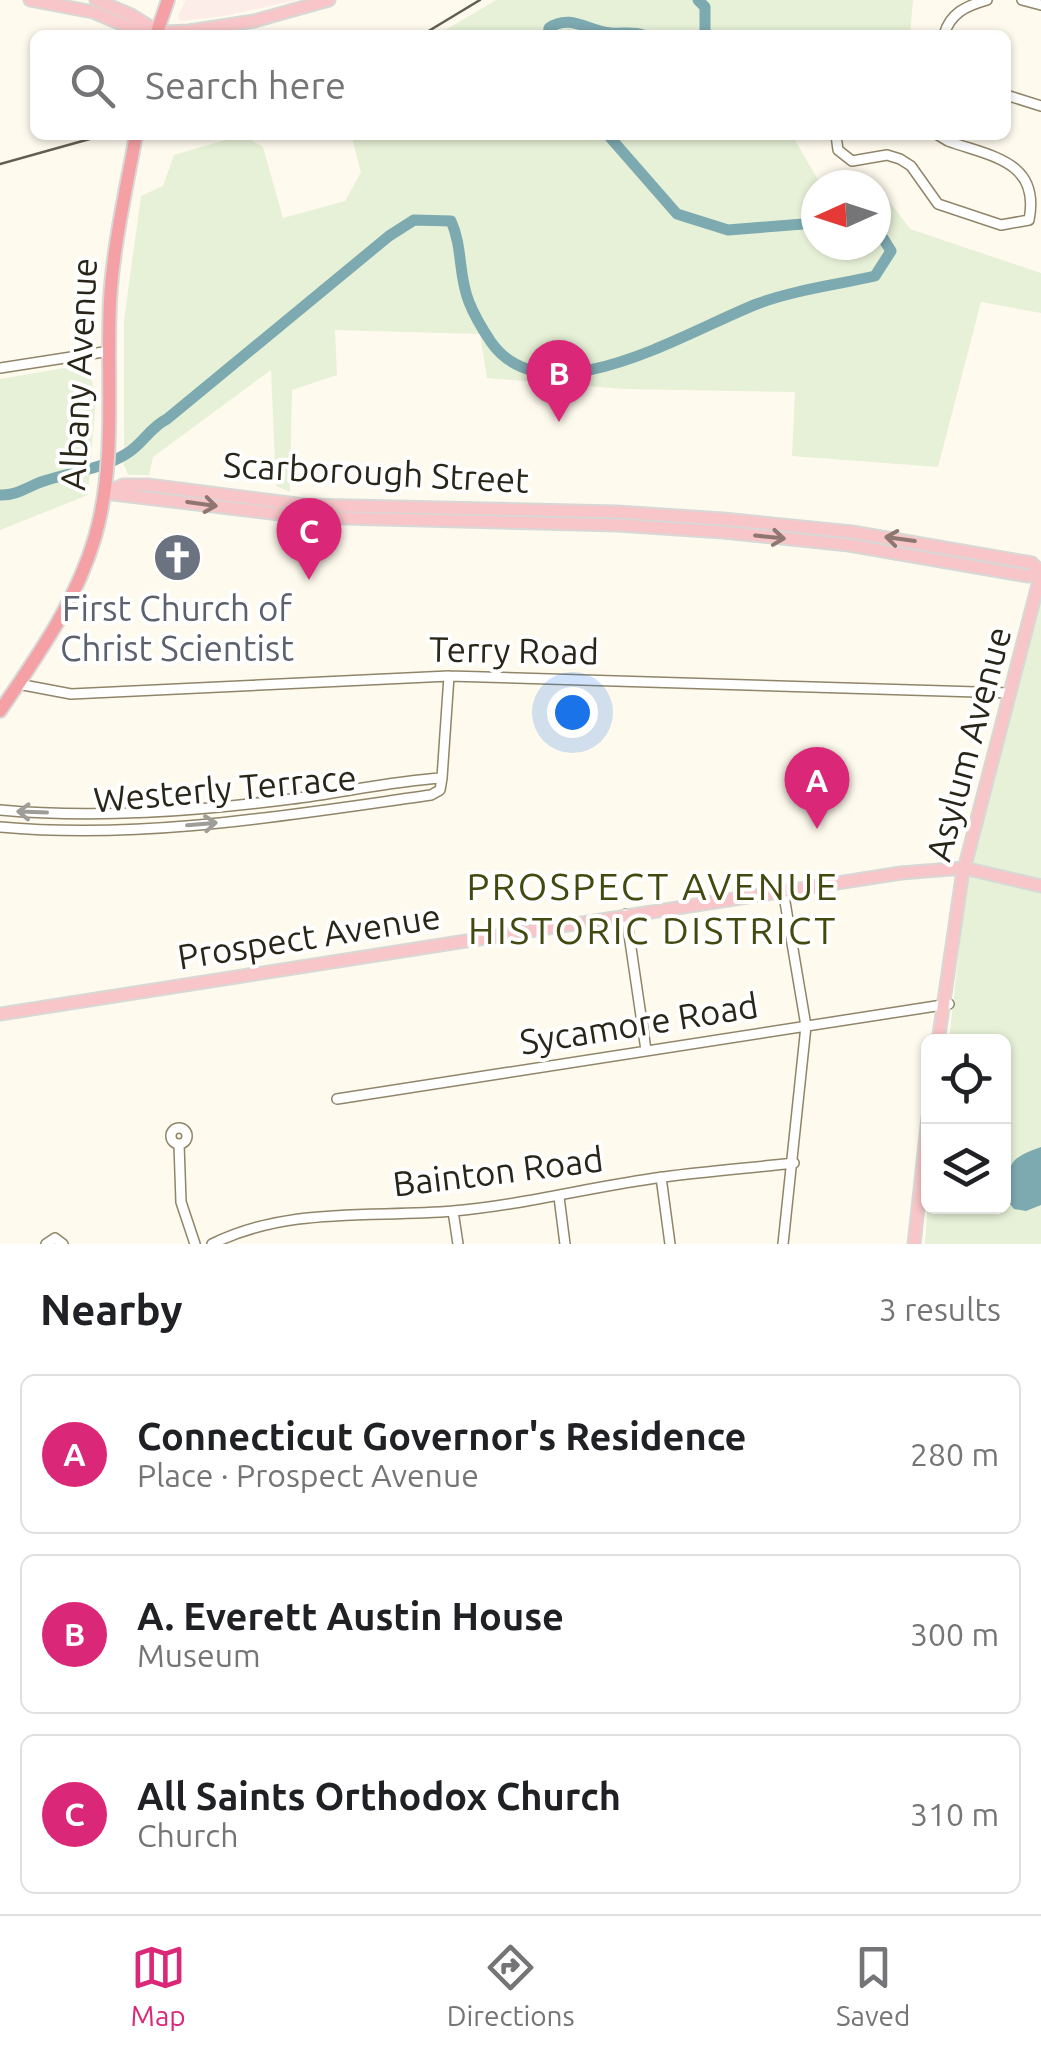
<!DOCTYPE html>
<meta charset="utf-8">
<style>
body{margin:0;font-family:Ubuntu,sans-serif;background:#f6f6f6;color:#202124}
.controls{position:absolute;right:30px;bottom:30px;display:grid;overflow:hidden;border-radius:15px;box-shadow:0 2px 8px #0004}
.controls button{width:90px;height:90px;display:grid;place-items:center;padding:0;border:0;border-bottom:2px solid #e0e0e0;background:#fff;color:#202124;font:50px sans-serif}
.compass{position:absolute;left:801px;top:170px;width:90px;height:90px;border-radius:50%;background:#fff;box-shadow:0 2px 8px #0004;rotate:267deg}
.you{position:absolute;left:572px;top:712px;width:35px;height:35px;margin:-25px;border:8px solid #fff;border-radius:50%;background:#1a73e8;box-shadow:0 0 0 15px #1a73e833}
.badge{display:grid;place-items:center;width:65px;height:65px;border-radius:50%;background:#db2777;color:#fff;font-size:32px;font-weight:700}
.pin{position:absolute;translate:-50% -82px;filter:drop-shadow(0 2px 5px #0008)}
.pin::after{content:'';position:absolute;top:52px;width:35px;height:30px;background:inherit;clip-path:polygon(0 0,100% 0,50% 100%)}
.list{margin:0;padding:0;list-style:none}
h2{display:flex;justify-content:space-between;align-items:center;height:130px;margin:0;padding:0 40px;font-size:42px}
h2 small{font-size:32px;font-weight:400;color:#757577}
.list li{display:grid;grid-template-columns:65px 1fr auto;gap:30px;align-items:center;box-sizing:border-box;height:160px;margin:0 20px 20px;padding:0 20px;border:2px solid #e0e0e0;border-radius:15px}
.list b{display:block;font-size:38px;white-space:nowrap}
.list p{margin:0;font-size:32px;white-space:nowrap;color:#757577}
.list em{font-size:32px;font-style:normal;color:#757577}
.icon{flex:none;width:55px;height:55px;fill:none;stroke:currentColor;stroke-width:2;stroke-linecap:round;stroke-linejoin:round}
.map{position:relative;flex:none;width:1041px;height:1244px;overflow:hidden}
.search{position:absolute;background:#fff;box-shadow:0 2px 8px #0004;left:30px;right:30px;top:30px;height:110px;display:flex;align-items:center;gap:25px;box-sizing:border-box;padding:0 35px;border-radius:15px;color:#757577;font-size:38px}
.sheet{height:670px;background:#fff}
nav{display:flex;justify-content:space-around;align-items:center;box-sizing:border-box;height:140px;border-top:2px solid #e0e0e0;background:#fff;font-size:28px;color:#757577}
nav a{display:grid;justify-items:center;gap:5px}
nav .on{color:#db2777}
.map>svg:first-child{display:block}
.commercial{fill:#fcede8}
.green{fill:#e7f1d7}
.water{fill:#7da9b0}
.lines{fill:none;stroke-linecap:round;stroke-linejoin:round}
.river{stroke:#7da9b0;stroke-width:11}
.minor-casing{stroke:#908569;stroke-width:12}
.major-casing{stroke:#d8d8d6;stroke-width:15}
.highway-casing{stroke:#d8d8d6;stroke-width:16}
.minor{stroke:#fff;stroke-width:9}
.major{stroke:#f8c6c8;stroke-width:11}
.highway{stroke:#f4a0a4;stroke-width:12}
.rail{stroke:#625e52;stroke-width:2.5}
.oneway{stroke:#907670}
.oneway2{stroke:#9f9d98}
.labels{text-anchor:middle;stroke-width:8;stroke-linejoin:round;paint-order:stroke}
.street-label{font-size:35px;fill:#292519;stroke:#fff}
.worship-label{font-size:35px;fill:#5b616d;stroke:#fff}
.neighbourhood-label{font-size:38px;letter-spacing:2.5px;fill:#434a0f;stroke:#fff}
</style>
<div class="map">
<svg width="1041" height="1244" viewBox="0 0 1041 1244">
<rect width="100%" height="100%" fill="#fffaee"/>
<path class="commercial" d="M186 0H297L224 16 180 21 178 16Z"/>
<path class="green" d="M496 0H913L910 35H437Z
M242 135 263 147 283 218 345 201 361 172 351 135H792L821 185H816V245H876V198L889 201 910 229 1041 273V313L981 302 938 467 792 456 795 392 624 389 487 378 480 334 335 330 337 375 292 390 290 492 276 486 271 370 153 457 149 475H128L124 465V320L141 196 163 186 174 155Z
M82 365 92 378 95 411 88 495 0 530V379Z
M1041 596V1244H925L928 1200V1206H1004V1042L949 1041 963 913 973 856Z"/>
<path class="water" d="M1041 1147V1205L1026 1211 1014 1209 1006 1199C1012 1165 1002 1161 1041 1147Z"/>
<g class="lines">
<path class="river" d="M698 0 705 7V35
M548 35 549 28C571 13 589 32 611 33 623 34 632 31 643 35
M608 135 677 214 728 230 816 223
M0 495C17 496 28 486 44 481 71 472 102 469 126 454 143 444 149 428 167 419L389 236 414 220 451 221C463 247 458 276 469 302 474 315 483 330 491 342 546 421 691 329 757 304 794 290 836 285 875 276L891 251 876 227"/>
<defs>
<path id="minor" d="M1022 0 1041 5
M944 35C950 13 966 6 987 0
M1006 95 1041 106
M836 135 838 150 852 161 887 155 900 159 911 166 938 204 1001 225 1029 220C1041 160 988 156 948 141L938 135
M0 368 110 351
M18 684 71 694 449 676 1010 693
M0 810C96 819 196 811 291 799 341 793 391 781 442 778
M0 827C144 840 289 815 431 795L440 790 442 778 449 676
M783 890 806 1026 783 1244
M626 914 646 1050
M337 1099 949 1004
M171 1136a8 8 0 1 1 16 0a8 8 0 1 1-16 0Z
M179 1144 181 1202 195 1244
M661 1177 670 1244
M559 1197 565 1244
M453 1211 458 1244
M46 1244 55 1238 63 1244
M212 1244C289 1206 371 1218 453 1211 524 1205 593 1186 664 1177 707 1171 750 1168 794 1163"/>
<path id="major" d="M30 0 93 12 143 33 189 31 254 21 329 0
M96 0 131 15 157 31
M105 493 123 485H148L305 505 617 512 723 519 852 532 1032 563 1041 572
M105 493 305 517 618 525 723 532 849 545 1028 576 1041 572
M0 1014 901 873 964 868 1041 886
M938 1042 962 877 1041 573
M914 1244 928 1117"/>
<path id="highway" d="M156 35 168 0
M0 711C38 655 76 602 95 537 117 460 106 381 110 301 113 246 126 190 136 135"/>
</defs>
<use href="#minor" class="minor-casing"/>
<use href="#major" class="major-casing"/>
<use href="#highway" class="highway-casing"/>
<use href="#minor" class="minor"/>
<use href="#major" class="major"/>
<use href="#highway" class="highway"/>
<path class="rail" d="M422 35 480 0
M0 164 104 135"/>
</g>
<defs><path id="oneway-shaft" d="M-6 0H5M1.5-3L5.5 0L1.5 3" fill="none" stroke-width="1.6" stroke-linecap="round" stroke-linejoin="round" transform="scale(2.5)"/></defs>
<g class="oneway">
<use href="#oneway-shaft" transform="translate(202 504) rotate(8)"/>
<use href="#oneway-shaft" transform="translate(770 537) rotate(6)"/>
<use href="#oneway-shaft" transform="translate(900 539) rotate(-172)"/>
</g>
<g class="oneway2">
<use href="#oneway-shaft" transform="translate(32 812) rotate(-178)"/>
<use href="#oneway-shaft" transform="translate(202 824) rotate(-5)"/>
</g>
<defs>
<symbol id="church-disc" viewBox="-11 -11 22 22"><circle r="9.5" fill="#6b7280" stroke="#fff"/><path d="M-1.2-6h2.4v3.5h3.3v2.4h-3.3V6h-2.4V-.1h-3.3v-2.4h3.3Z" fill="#fff"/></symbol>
</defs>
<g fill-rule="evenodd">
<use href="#church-disc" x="150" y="530" width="55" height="55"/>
</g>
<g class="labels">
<g class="street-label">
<text transform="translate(79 374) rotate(-87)" y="12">Albany Avenue</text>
<text transform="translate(376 473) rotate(3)" y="12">Scarborough Street</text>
<text transform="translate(514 651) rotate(1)" y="12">Terry Road</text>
<text transform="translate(969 744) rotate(-75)" y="12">Asylum Avenue</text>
<text transform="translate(225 789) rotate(-5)" y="12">Westerly Terrace</text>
<text transform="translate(309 937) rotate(-9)" y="12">Prospect Avenue</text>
<text transform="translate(639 1024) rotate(-9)" y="12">Sycamore Road</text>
<text transform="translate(498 1172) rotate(-7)" y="12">Bainton Road</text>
</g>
<g class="worship-label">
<text x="177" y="621">First Church of<tspan x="177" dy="40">Christ Scientist</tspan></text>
</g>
<g class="neighbourhood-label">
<text x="653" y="900">PROSPECT AVENUE<tspan x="653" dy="44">HISTORIC DISTRICT</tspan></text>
</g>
</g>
</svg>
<div class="controls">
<button><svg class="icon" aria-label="locate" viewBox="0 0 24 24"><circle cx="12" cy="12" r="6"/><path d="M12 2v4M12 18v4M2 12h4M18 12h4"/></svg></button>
<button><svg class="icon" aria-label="layers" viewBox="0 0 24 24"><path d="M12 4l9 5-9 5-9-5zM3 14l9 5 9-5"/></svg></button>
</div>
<svg class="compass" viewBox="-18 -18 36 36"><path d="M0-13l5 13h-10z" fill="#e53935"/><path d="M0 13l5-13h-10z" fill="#757577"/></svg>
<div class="you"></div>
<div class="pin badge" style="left:817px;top:829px">A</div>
<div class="pin badge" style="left:559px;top:422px">B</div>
<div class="pin badge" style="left:309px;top:580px">C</div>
<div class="search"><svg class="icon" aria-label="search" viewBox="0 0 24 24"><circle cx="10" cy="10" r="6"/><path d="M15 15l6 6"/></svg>Search here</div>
</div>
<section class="sheet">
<h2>Nearby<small>3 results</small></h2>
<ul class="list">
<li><span class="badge">A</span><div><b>Connecticut Governor's Residence</b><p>Place · Prospect Avenue</p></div><em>280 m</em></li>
<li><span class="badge">B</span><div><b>A. Everett Austin House</b><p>Museum</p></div><em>300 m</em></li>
<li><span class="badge">C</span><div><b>All Saints Orthodox Church</b><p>Church</p></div><em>310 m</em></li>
</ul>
</section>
<nav>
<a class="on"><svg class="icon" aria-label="map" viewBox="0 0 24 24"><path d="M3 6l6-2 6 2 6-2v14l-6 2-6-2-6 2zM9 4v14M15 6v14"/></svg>Map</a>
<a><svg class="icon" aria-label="directions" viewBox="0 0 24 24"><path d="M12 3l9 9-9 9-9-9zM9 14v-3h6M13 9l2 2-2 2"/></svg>Directions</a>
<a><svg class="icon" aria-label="saved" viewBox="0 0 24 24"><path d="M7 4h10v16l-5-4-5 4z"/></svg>Saved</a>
</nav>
